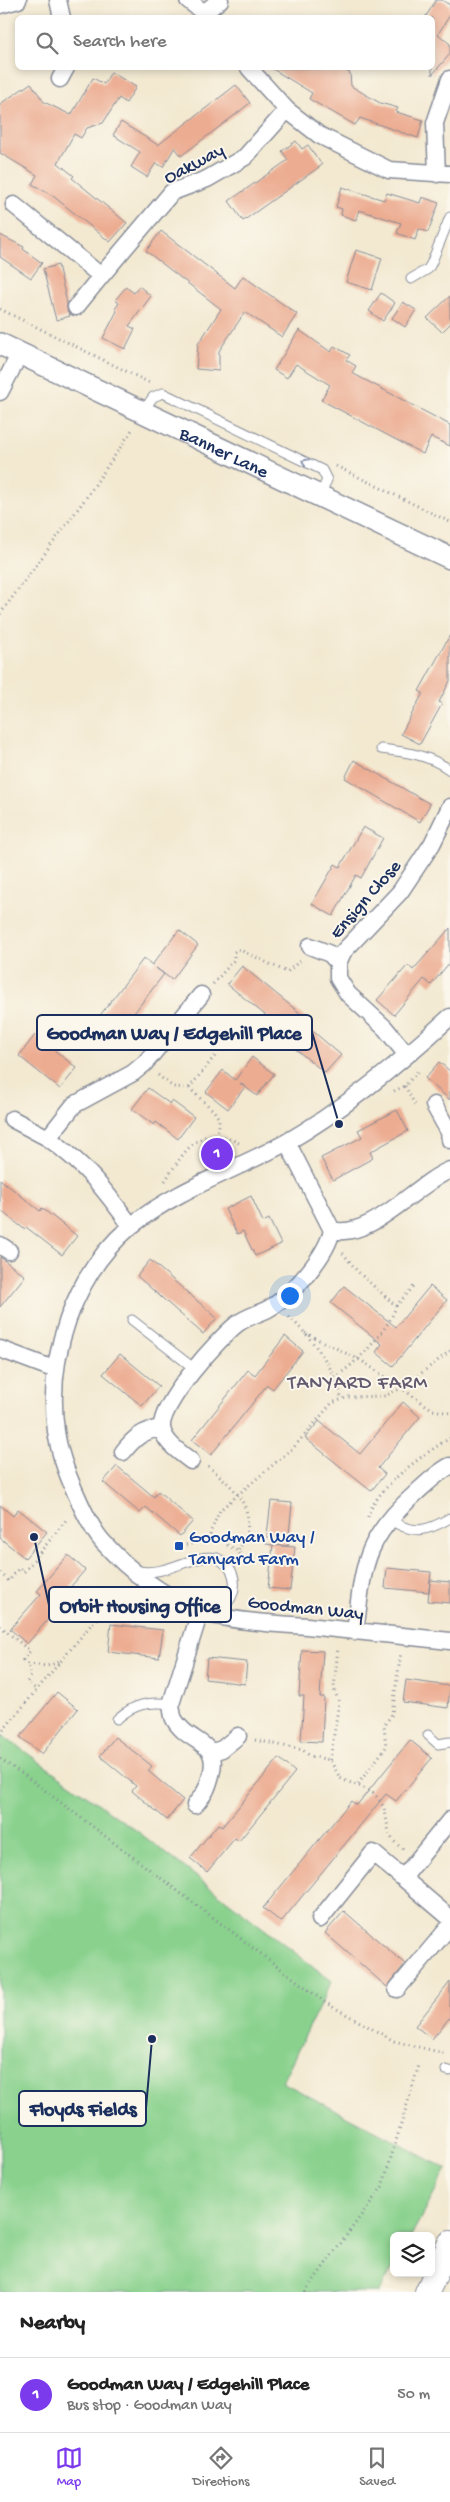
<!DOCTYPE html>
<meta charset="utf-8">
<style>
body{margin:0;font-family:"Gochi Hand",sans-serif;background:#f6f6f6;color:#222}
.controls{position:absolute;right:15px;bottom:15px;display:grid;overflow:hidden;border-radius:8px;box-shadow:0 2px 8px #0003}
.controls button{width:45px;height:45px;display:grid;place-items:center;padding:0;border:0;border-bottom:1px solid #e0e0e0;background:#fff;color:#222;font:25px sans-serif}
.you{position:absolute;left:289px;top:1295px;width:18px;height:18px;margin:-12px;border:4px solid #fff;border-radius:50%;background:#1a73e8;box-shadow:0 0 0 8px #1a73e833}
.badge{display:grid;place-items:center;width:32px;height:32px;border-radius:50%;background:#7c3aed;color:#fff;font-size:16px;font-weight:700}
.pin{position:absolute;translate:-50% -50%;border:2px solid #fff;box-shadow:0 1px 5px #0006}
.list{margin:0;padding:0;list-style:none}
h2{display:flex;justify-content:space-between;align-items:center;height:65px;margin:0;padding:0 20px;font-size:21px}
h2 small{font-size:16px;font-weight:400;color:#767676}
.list li{display:grid;grid-template-columns:32px 1fr auto;gap:15px;align-items:center;box-sizing:border-box;height:75px;padding:0 20px;border-top:1px solid #e0e0e0}
.list b{display:block;font-size:19px;white-space:nowrap}
.list p{margin:0;font-size:16px;white-space:nowrap;color:#767676}
.list em{font-size:16px;font-style:normal;color:#767676}
.icon{flex:none;width:28px;height:28px;fill:none;stroke:currentColor;stroke-width:2;stroke-linecap:round;stroke-linejoin:round}
.map{position:relative;flex:none;width:450px;height:2292px;overflow:hidden}
.search{position:absolute;background:#fff;box-shadow:0 2px 8px #0003;left:15px;right:15px;top:15px;height:55px;display:flex;align-items:center;gap:12px;box-sizing:border-box;padding:0 18px;border-radius:8px;color:#767676;font-size:19px}
.sheet{height:140px;background:#fff}
nav{display:flex;justify-content:space-around;align-items:center;box-sizing:border-box;height:70px;border-top:1px solid #e0e0e0;background:#fff;font-size:14px;color:#767676}
nav a{display:grid;justify-items:center;gap:2px}
nav .on{color:#7c3aed}
.map>svg:first-child{display:block}
.green{fill:#89d18d;stroke:#528076}
.building{fill:#ecac91}
.lines{fill:none;stroke-linecap:round;stroke-linejoin:round}
.service-casing{stroke:#878c98;stroke-width:11}
.minor-casing{stroke:#878c98;stroke-width:19}
.tertiary-casing{stroke:#878c98;stroke-width:24}
.secondary-casing{stroke:#878c98;stroke-width:26}
.path{stroke:#878c98;stroke-width:3;stroke-dasharray:1 4;stroke-linecap:butt}
.service{stroke:#fff;stroke-width:9}
.minor{stroke:#fff;stroke-width:16}
.tertiary{stroke:#fff;stroke-width:21}
.secondary{stroke:#fff;stroke-width:24}
.oneway{stroke:#8d97ae}
.transit-dot{fill:#1a4fb4;stroke:#fbf7ec;stroke-width:2}
.labels{text-anchor:middle;stroke-width:4;stroke-linejoin:round;paint-order:stroke}
.street-label{font-size:19px;fill:#1b2f5e;stroke:#fbf7ec}
.transit-label{font-size:19px;fill:#164399;stroke:#fbf7ec;text-anchor:start}
.neighbourhood-label{font-size:20px;letter-spacing:1px;fill:#645b70;stroke:#fbf7ec}
.leader{fill:none;stroke:#1b2f5e;stroke-width:2}
.callout-dot{fill:#1b2f5e;stroke:#fbf7ec;stroke-width:2}
.callout{fill:#fbf7ec;stroke:#1b2f5e;stroke-width:2}
.callout-label{font-size:20px;text-anchor:middle;font-weight:bold;fill:#1b2f5e}
</style>
<div class="map">
<svg width="450" height="2292" viewBox="0 0 450 2292">
<rect width="100%" height="100%" fill="#fbf7ec"/>
<filter id="ink" filterUnits="userSpaceOnUse"><feTurbulence type="fractalNoise" baseFrequency=".02" numOctaves="2"/><feDisplacementMap in="SourceGraphic" scale="10" xChannelSelector="R" yChannelSelector="G"/><feConvolveMatrix kernelMatrix="1 2 1 2 8 2 1 2 1" color-interpolation-filters="sRGB"/></filter>
<filter id="wash" filterUnits="userSpaceOnUse"><feTurbulence type="fractalNoise" baseFrequency=".0096" numOctaves="4" result="noise"/><feDisplacementMap in="SourceGraphic" scale="20" xChannelSelector="R" yChannelSelector="G"/><feGaussianBlur stdDeviation="1.12" result="paint"/><feColorMatrix in="noise" values="0 0 0 0 0 0 0 0 0 0 0 0 0 0 0 0 0 1.4 0 .05"/><feComposite in="paint" operator="in"/></filter>
<g filter="url(#wash)">
<rect width="100%" height="100%" fill="#f3e9d1"/>
<path class="green" d="M0 1734 137 1831 332 1981 282 2082 447 2169 411 2236H394V2266L379 2292H0Z"/>
<g id="blocks">
<path class="building" d="M436 0H442L450 5V15L438 34 450 44V54L432 75V18H425Z
M271 68H340L350 73 351 86 380 103 398 108 396 112 423 120 418 138 360 118 355 125 309 99 312 93Z
M111 72 136 87 126 103 119 98 103 123 87 128 81 138 74 134 58 163 74 176 72 178 127 223 110 242 53 196 32 184 37 175 0 153V104L31 83 44 102 71 115 93 78 104 84Z
M236 85 250 103 235 115 181 156 175 147 163 167 156 163 147 177 131 167 140 152 113 135 121 122 158 145Z
M296 141 302 149 308 145 322 165 243 221 229 201 288 160 282 151Z
M342 187 384 200 387 193 420 203 422 197 439 203 428 232 419 229 415 240 397 233 401 223 359 210 356 220 341 215 342 209 336 207Z
M161 231 235 288 243 276 297 314 282 337 245 312 219 351V371L196 369 198 344 221 309 146 251Z
M0 235 24 247 23 249 42 263 31 278 0 257Z
M356 250 382 258 372 290 346 282Z
M58 265 67 303V310L70 316 56 320 43 269Z
M139 286 151 296 129 326 135 329 125 349 103 338 117 311 115 309 119 303 115 300 126 287 134 293Z
M381 293 395 303 383 321 369 311Z
M450 296V324L442 332 427 318Z
M403 302 416 310 405 327 392 318Z
M299 330 331 352 334 346 350 355 346 360 356 366 352 373 450 425V446L431 437 423 454 321 400 330 385 296 364 287 378 274 370Z
M450 635V681L439 702 442 704 420 744 401 734 423 693 419 691Z
M354 760 430 804 420 822 345 778Z
M363 827 383 838 361 878 356 875 333 916 312 904 335 864 340 867Z
M450 928V962L431 985 424 979 394 1015 377 1000 408 965 413 970Z
M179 930 198 945 172 980 156 968 164 974 108 1047 88 1031 144 958 152 965Z
M242 966 312 1023 308 1027 341 1055 325 1073 293 1047 297 1041 227 984Z
M35 1035 77 1068 60 1089 19 1056Z
M252 1057 274 1074 257 1096 240 1083 245 1087 228 1109 206 1092 223 1070 235 1080Z
M439 1062 450 1071V1100L425 1078Z
M148 1088 170 1104 172 1101 194 1117 178 1139 156 1122 154 1125 132 1109Z
M397 1110 408 1131 370 1152 373 1158 333 1180 321 1158 362 1137 358 1130Z
M0 1179 40 1211 42 1208 77 1236 62 1255 26 1227 24 1229 0 1210Z
M251 1196 263 1222 269 1219 281 1244 255 1256 243 1231 237 1234 225 1209Z
M0 1257 25 1276 0 1307Z
M150 1260 217 1318 203 1334 137 1276Z
M344 1286 396 1327 430 1286 447 1300 393 1366 376 1352 382 1344 331 1303Z
M285 1336 303 1351 273 1389 267 1385 211 1455 192 1440 248 1370 255 1375Z
M120 1354 159 1386 142 1406 103 1374Z
M403 1402 420 1417 378 1468 385 1474 371 1491 305 1438 319 1421 360 1454Z
M117 1466 154 1497 158 1491 193 1521 180 1536 146 1507 140 1513 103 1482Z
M271 1501 292 1503 288 1546 273 1545 295 1547 290 1590 268 1588 273 1545 266 1544Z
M0 1505 13 1516 18 1509 47 1532 25 1558 0 1538Z
M68 1555 85 1570 55 1605 58 1608 27 1644 10 1629 41 1594 37 1591Z
M387 1568 431 1572 429 1592 385 1588Z
M430 1580 450 1582V1603L428 1601Z
M111 1624 163 1630 159 1658 108 1652Z
M302 1650 323 1651 320 1697H324L322 1742 301 1741 304 1696H299Z
M207 1658 247 1662 245 1684 205 1679Z
M406 1680 450 1686 448 1708 403 1702Z
M57 1692 78 1709 42 1754 20 1737Z
M115 1737 152 1766 148 1771 183 1800 167 1820 132 1791 136 1786 100 1756Z
M410 1740 432 1758 396 1801 386 1794 281 1922 263 1908 351 1801 357 1805Z
M279 1758 295 1772 239 1841 235 1838 207 1872 190 1858 218 1824 222 1827Z
M344 1911 405 1964 387 1987 325 1933Z
M450 1982V2017L432 2039 415 2026Z"/>
</g>
</g>
<g filter="url(#ink)">
<use href="#blocks" fill-opacity="0" stroke="#878c98" stroke-width="1"/>
<g class="lines">
<defs>
<path id="service" d="M411 279 428 269 431 264 450 217
M142 413 153 397 163 393 322 470 327 480 319 497
M381 749C407 752 429 755 450 770
M132 1320 196 1370
M389 1519C413 1535 426 1532 450 1518
M139 1571C168 1576 192 1553 217 1558 224 1562 231 1568 233 1575 238 1591 228 1610 212 1613
M117 1719C134 1704 149 1701 171 1704
M428 1735 438 1744 450 1742
M446 2070 450 2071"/>
<path id="minor" d="M58 0 62 18
M188 0 210 18
M0 5 18 0
M205 12 220 0
M249 68 287 110 319 135 389 170 450 174
M60 79 66 68
M437 174 435 123 450 79
M14 205 101 276 172 192 207 179 245 157 287 110
M76 307 101 276
M0 392 20 353
M310 946 330 954 338 963V978L348 994 385 1028 407 1055
M338 963 343 952 400 892 432 844 450 807
M184 1016 211 1038
M450 1017C400 1063 346 1108 287 1142 236 1170 177 1189 131 1226 73 1275 46 1357 56 1431 59 1453 67 1474 76 1494 83 1510 92 1530 103 1542 129 1571 162 1595 197 1610 222 1621 278 1624 307 1626 354 1631 402 1636 450 1641
M434 1105 449 1132 450 1140
M12 1119 48 1138
M287 1142 332 1230
M131 1226C105 1190 85 1164 48 1138L74 1105 133 1073 145 1063 201 995
M0 1245 9 1251
M0 1349 56 1370
M123 1452C134 1438 143 1430 162 1428
M191 1461C181 1453 163 1442 162 1427 160 1404 219 1338 237 1324 246 1317 258 1314 268 1309 292 1296 327 1255 332 1230 372 1240 415 1184 450 1170
M355 1632C364 1564 363 1540 417 1492 427 1483 438 1472 450 1466
M212 1752 222 1749 238 1736
M195 1805C205 1793 207 1790 211 1775 221 1739 188 1745 174 1719 172 1715 172 1709 171 1704L200 1612
M450 1820 403 1878 450 1918
M320 1919 373 1853 403 1878
M397 1989 450 1926"/>
<g id="tertiary">
<path id="s1" d="M0 344 450 558"/>
</g>
<path id="secondary" d="M427 2292 450 2243"/>
</defs>
<use href="#service" class="service-casing"/>
<use href="#minor" class="minor-casing"/>
<use href="#tertiary" class="tertiary-casing"/>
<use href="#secondary" class="secondary-casing"/>
<path class="path" d="M0 309 150 383
M336 466 450 522
M0 614 86 498 132 430
M213 984 234 960V952L238 949 287 972 301 960
M158 1075 173 1087 189 1088 214 1111 219 1119V1128L215 1134
M405 1086 416 1107
M189 1088 215 1056
M394 1091 405 1086 419 1070
M165 1181C186 1149 201 1120 242 1145
M396 1306 415 1285
M289 1317C309 1335 338 1371 341 1399
M305 1333 362 1361 433 1410 450 1413
M334 1377C354 1367 391 1327 396 1306L358 1272 342 1252
M208 1466C238 1491 262 1512 238 1551
M368 1517C375 1488 425 1453 450 1438
M209 1540 211 1531 220 1510 294 1447 332 1403 348 1397 385 1396 402 1388 450 1351
M227 1545 238 1551 245 1562
M181 1546 209 1540 218 1542
M0 1573 9 1581 19 1568 24 1572 67 1519
M0 1626 30 1651 23 1660 28 1664 31 1676 27 1682 37 1690
M28 1664 47 1666 59 1662
M0 1734 90 1626 125 1592 126 1587
M255 1740 303 1750 310 1756 330 1760 340 1778C354 1786 370 1786 380 1801 392 1818 381 1837 404 1849
M0 1759 27 1777 326 2003 394 2041 447 2054
M330 1760 339 1702 334 1689 338 1647
M358 1784 386 1747 384 1726 392 1714 401 1652
M305 2292 382 2187 419 2065"/>
<use href="#service" class="service"/>
<use href="#minor" class="minor"/>
<use href="#tertiary" class="tertiary"/>
<use href="#secondary" class="secondary"/>
</g>
<defs><path id="oneway-chevron" d="M-2-3.5L2.5 0L-2 3.5" fill="none" stroke-width="1.6" stroke-linecap="round" stroke-linejoin="round" transform="scale(1.25)"/></defs>
<use class="oneway" href="#oneway-chevron" transform="translate(305 462) rotate(-154)"/>
</g>
<rect class="transit-dot" x="174" y="1541" width="10" height="10" rx="2.5"/>
<g class="labels">
<g class="street-label">
<text transform="translate(193 162) rotate(-28)" y="7">Oakway</text>
<text dy="7" stroke="none"><textPath href="#s1" startOffset="249">Banner Lane</textPath></text>
<text transform="translate(364 898) rotate(-49)" y="7">Ensign Close</text>
<text transform="translate(306 1606) rotate(6)" y="7">Goodman Way</text>
</g>
<g class="transit-label">
<text x="189" y="1542">Goodman Way /<tspan x="189" dy="22">Tanyard Farm</tspan></text>
</g>
<g class="neighbourhood-label">
<text x="358" y="1388">TANYARD FARM</text>
</g>
</g>
<path class="leader" d="M339 1124L312 1032M34 1537L49 1605M152 2039L146 2108"/>
<g class="callout-dot">
<circle cx="339" cy="1124" r="5"/>
<circle cx="34" cy="1537" r="5"/>
<circle cx="152" cy="2039" r="5"/>
</g>
<g class="callout">
<rect x="37" y="1015" width="275" height="35" rx="5"/>
<rect x="49" y="1587" width="182" height="35" rx="5"/>
<rect x="19" y="2091" width="127" height="35" rx="5"/>
</g>
<g class="callout-label">
<text x="174" y="1039">Goodman Way / Edgehill Place</text>
<text x="140" y="1612">Orbit Housing Office</text>
<text x="83" y="2115">Floyds Fields</text>
</g>
</svg>
<div class="controls">
<button><svg class="icon" aria-label="layers" viewBox="0 0 24 24"><path d="M12 4l9 5-9 5-9-5zM3 14l9 5 9-5"/></svg></button>
</div>
<div class="you"></div>
<div class="pin badge" style="left:217px;top:1154px">1</div>
<div class="search"><svg class="icon" aria-label="search" viewBox="0 0 24 24"><circle cx="10" cy="10" r="6"/><path d="M15 15l6 6"/></svg>Search here</div>
</div>
<section class="sheet">
<h2>Nearby<small></small></h2>
<ul class="list">
<li><span class="badge">1</span><div><b>Goodman Way / Edgehill Place</b><p>Bus stop · Goodman Way</p></div><em>50 m</em></li>
</ul>
</section>
<nav>
<a class="on"><svg class="icon" aria-label="map" viewBox="0 0 24 24"><path d="M3 6l6-2 6 2 6-2v14l-6 2-6-2-6 2zM9 4v14M15 6v14"/></svg>Map</a>
<a><svg class="icon" aria-label="directions" viewBox="0 0 24 24"><path d="M12 3l9 9-9 9-9-9zM9 14v-3h6M13 9l2 2-2 2"/></svg>Directions</a>
<a><svg class="icon" aria-label="saved" viewBox="0 0 24 24"><path d="M7 4h10v16l-5-4-5 4z"/></svg>Saved</a>
</nav>
